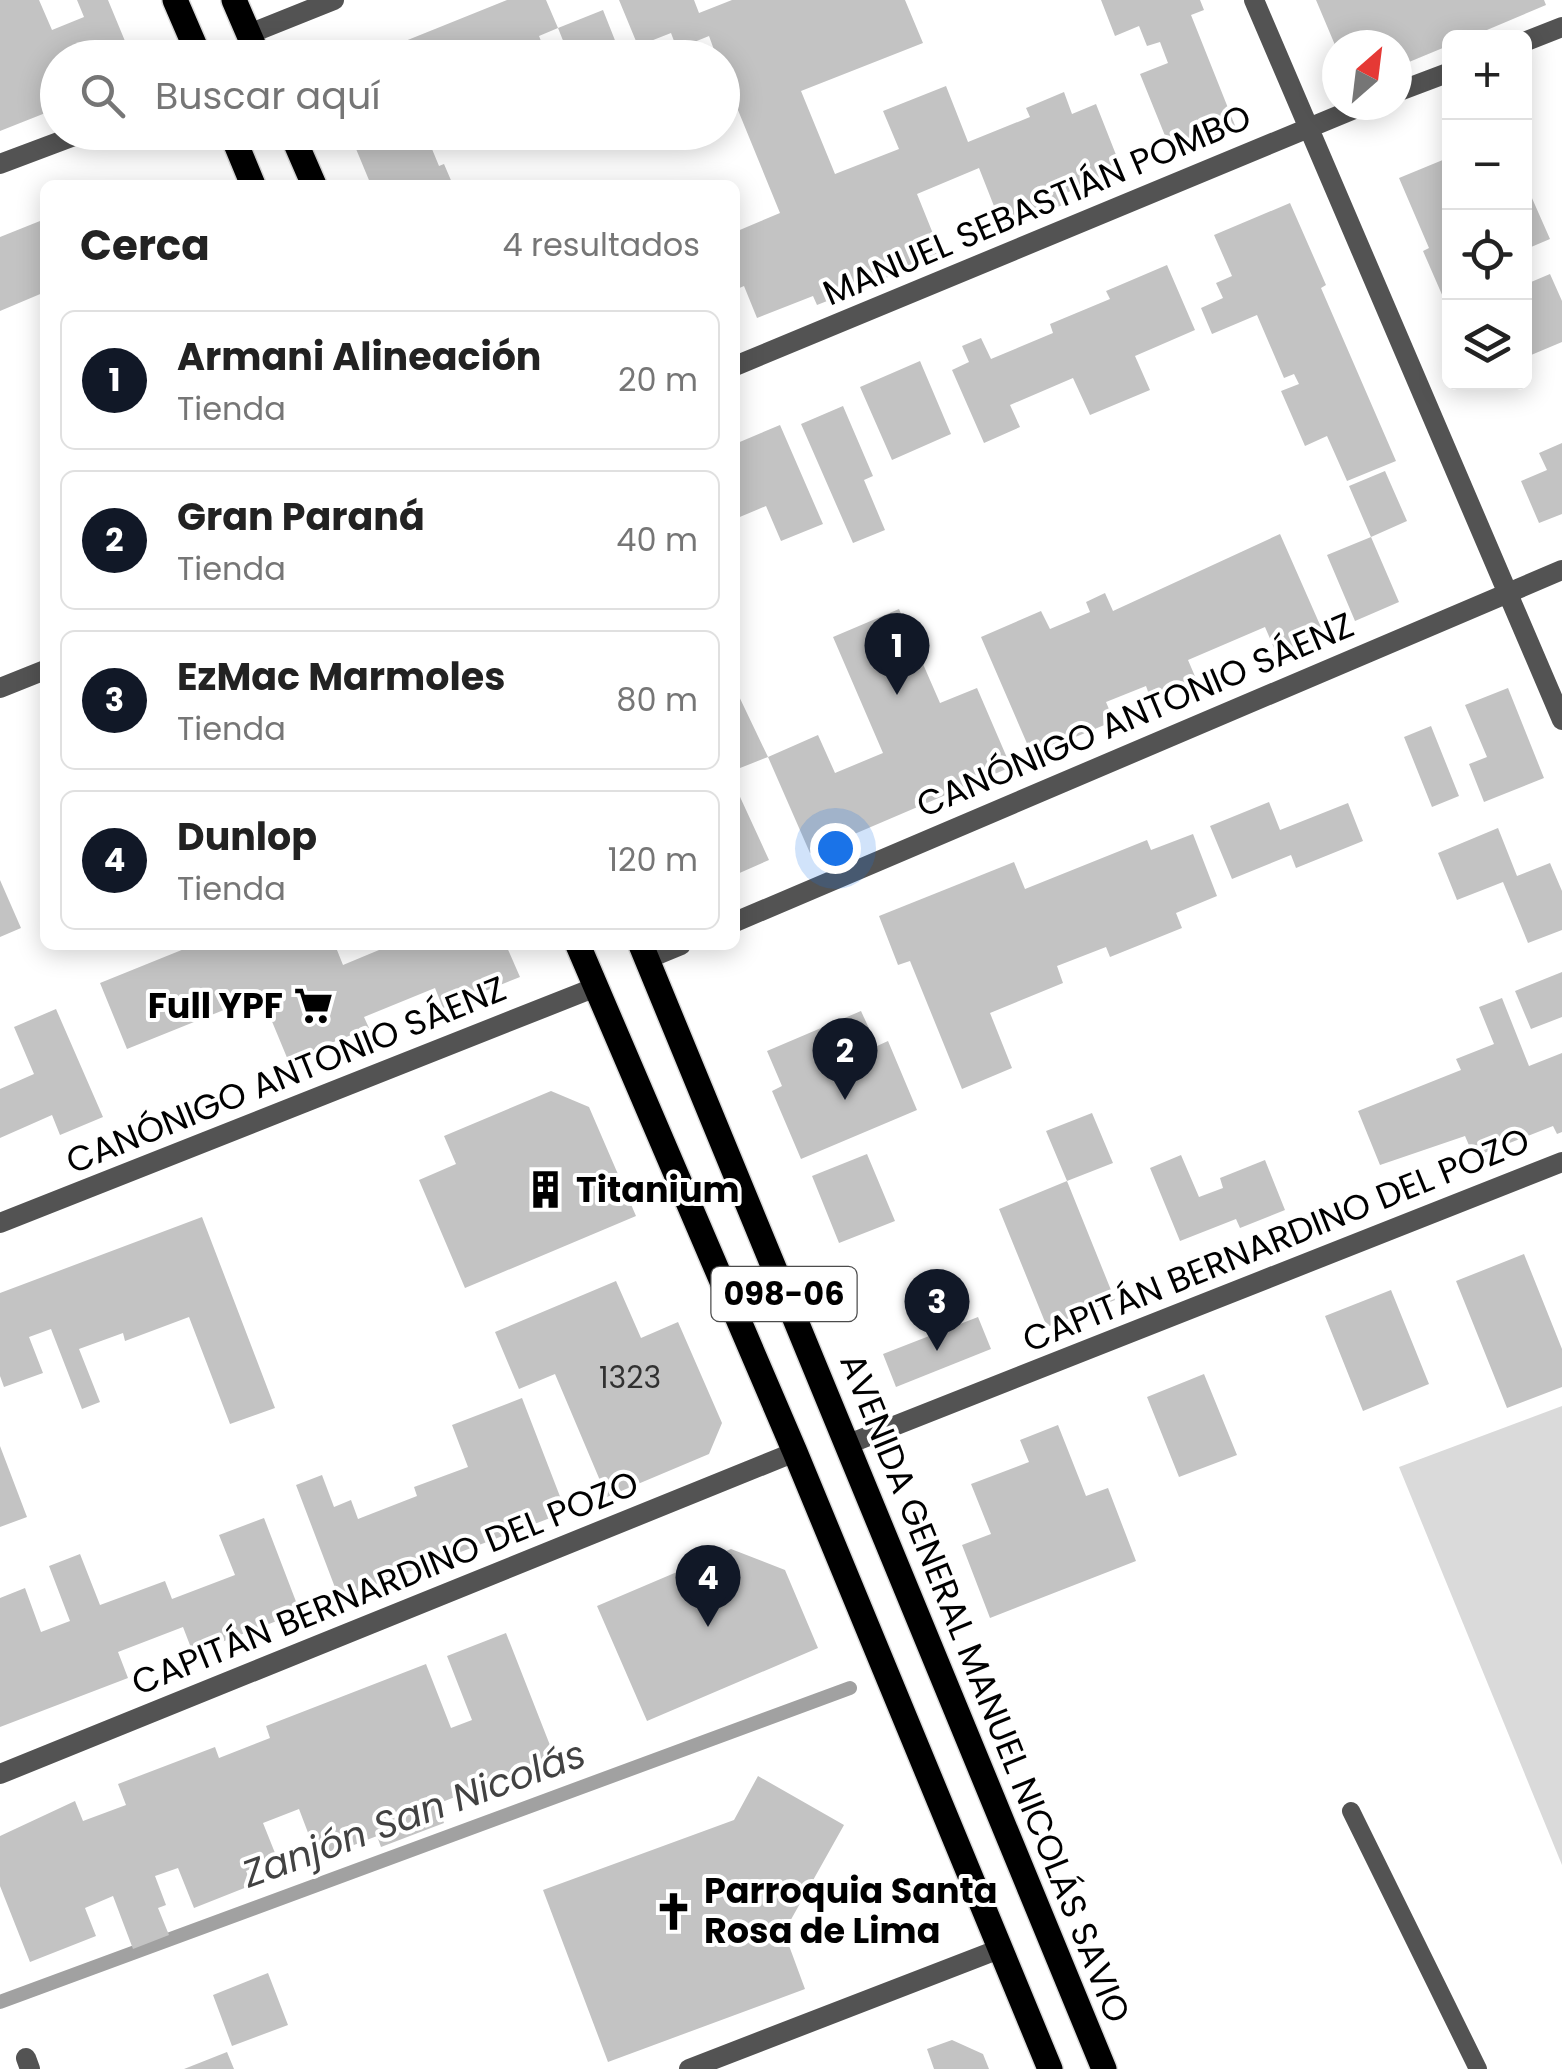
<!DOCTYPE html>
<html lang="es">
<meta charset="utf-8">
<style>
body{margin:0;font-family:Poppins,sans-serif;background:#f6f6f6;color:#222}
.controls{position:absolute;right:30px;top:30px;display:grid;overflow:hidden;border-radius:15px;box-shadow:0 5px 25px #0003}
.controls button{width:90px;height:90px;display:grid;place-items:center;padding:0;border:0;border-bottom:2px solid #e0e0e0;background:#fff;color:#222;font:50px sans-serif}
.compass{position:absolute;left:1322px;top:30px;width:90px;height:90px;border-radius:50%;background:#fff;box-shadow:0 5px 25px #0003;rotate:28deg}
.you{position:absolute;left:835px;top:848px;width:35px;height:35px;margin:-25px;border:8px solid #fff;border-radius:50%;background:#1a73e8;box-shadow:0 0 0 15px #1a73e833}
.badge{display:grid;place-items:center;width:65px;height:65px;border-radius:50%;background:#111827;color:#fff;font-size:32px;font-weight:700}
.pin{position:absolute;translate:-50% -82px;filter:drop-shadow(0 2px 5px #0008)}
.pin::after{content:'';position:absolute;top:52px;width:35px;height:30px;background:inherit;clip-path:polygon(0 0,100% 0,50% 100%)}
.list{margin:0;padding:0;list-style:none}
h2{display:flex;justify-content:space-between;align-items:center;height:130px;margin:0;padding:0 40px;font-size:42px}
h2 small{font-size:32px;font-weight:400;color:#767676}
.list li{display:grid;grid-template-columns:65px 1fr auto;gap:30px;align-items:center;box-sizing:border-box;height:140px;margin:0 20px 20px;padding:0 20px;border:2px solid #e0e0e0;border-radius:15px}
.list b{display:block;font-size:38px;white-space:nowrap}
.list p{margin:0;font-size:32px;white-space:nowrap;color:#767676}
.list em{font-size:32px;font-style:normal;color:#767676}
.icon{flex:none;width:55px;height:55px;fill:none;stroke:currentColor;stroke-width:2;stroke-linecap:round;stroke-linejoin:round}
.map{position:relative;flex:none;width:1562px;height:2069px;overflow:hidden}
.search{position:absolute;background:#fff;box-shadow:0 5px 25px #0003;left:40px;top:40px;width:700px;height:110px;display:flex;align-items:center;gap:25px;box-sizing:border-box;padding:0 35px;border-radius:55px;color:#767676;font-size:38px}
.panel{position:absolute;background:#fff;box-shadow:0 5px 25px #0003;left:40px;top:180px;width:700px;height:770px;border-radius:15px}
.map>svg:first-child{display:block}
.green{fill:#dadada}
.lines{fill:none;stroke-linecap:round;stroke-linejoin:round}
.stream{stroke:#a1a1a1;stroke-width:14}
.building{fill:#c3c3c3}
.primary-casing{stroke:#dbdbdb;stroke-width:28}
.lane{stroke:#535353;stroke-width:18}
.street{stroke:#535353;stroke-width:20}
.primary{stroke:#000;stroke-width:25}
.labels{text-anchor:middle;stroke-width:8;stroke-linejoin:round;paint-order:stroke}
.number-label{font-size:30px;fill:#313131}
.shield{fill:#fff;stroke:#4c4c4c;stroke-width:2.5}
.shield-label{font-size:32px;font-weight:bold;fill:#000}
.street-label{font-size:35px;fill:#000;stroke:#fff}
.poi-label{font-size:35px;font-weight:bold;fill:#000;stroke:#fff;text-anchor:start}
.water-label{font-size:38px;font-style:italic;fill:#424242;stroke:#fff}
</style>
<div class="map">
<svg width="1562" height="2069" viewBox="0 0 1562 2069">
<rect width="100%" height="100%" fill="#fff"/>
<path class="green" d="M1562 1406V1865L1399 1467Z"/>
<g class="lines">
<path class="stream" d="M0 2002 850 1688"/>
</g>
<path class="building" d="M0 0H39L52 30 84 17 77 0H108L132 58H58V108L0 131Z
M507 0H546L558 28 539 36 548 58H363Z
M619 0H694L699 13 732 0H905L923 43 801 91 835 174 899 149 883 111 946 86 968 142 1030 117 1026 108 1064 92 1072 114 1096 104 1122 170 1061 195 1065 204 1003 229 979 168 917 194 942 256 817 305 813 296 757 318 744 286 735 290V232L780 213 722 71V58H717L709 36 677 49 671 33 638 46Z
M1101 0H1200L1204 10 1191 15 1236 128 1172 153 1140 74 1168 63 1160 42 1147 46 1139 26 1115 36Z
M1316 0H1544L1546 5 1468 38H1450V45L1397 67V45H1335Z
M603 10 620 53 638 46 643 58H570L558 28Z
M349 132H425L439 166 444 164 453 185H371Z
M1450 157V313L1423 251 1429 248 1399 178Z
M1524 180 1550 239 1524 250Z
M1290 203 1326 285 1321 288 1396 461 1347 481 1327 436 1305 446 1281 391 1299 384 1294 374 1284 378 1257 315 1212 334 1201 308 1223 298 1216 283 1232 276 1214 235Z
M45 219V292L0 311V237Z
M1167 265 1195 330 1135 356 1150 390 1090 415 1073 378 1010 405 1020 427 984 443 952 370 969 362 962 346 981 338 991 359 1053 333 1050 324 1110 299 1106 291Z
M1550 274 1562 301V342L1524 358V285Z
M920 361 951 434 892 460 860 387Z
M843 406 873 476 864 480 885 530 853 543 801 424Z
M780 425 823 524 781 541 766 506 735 519V444Z
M1562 443V514L1539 523 1521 481 1547 470 1539 453Z
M1385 471 1407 521 1371 537 1399 602 1355 621 1327 555 1371 537 1349 486Z
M1280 534 1324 634 1277 655 1265 627 1188 660 1197 681 1151 700 1146 686 1106 702 1114 721 1032 755 981 637 1041 611 1050 629 1090 612 1086 602 1105 593 1113 611Z
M899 609 940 703 977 688 1011 767 810 853 768 757 735 770V688L768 757 818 735 835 773 883 753 833 637Z
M1508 688 1544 778 1484 802 1469 764 1487 757 1465 705Z
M1431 726 1459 796 1432 807 1404 737Z
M735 786 769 860 735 875Z
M1269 802 1280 830 1348 803 1363 841 1296 868 1291 855 1232 879 1210 826Z
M1498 828 1517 876 1550 863 1562 891V930L1528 943 1503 882 1457 900 1438 853Z
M1193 834 1217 896 1176 913 1182 928 1110 957 1106 947 1057 966 1063 983 990 1013 1012 1068 962 1089 910 961 898 965 879 916 1014 862 1025 889 1147 840 1151 850Z
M0 880 21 928 0 937Z
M194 945H335L343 965 391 945H506L520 977 443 1008 435 988 364 1017 369 1028 288 1060 261 995 127 1049 100 983Z
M1562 972V1017L1531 1029 1515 991Z
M1502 998 1529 1066 1562 1053V1132L1557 1134 1553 1126 1474 1157 1465 1136 1380 1165 1358 1111 1461 1070 1456 1059 1494 1044 1479 1007Z
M56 1009 103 1117 60 1135 52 1115 0 1138V1089L34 1074 14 1027Z
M861 1011 877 1046 888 1041 917 1110 801 1159 772 1091 782 1086 767 1051Z
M551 1091 589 1107 636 1216 465 1288 419 1180 456 1164 444 1136Z
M1092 1113 1113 1163 1067 1181 1046 1131Z
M867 1154 895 1221 839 1243 812 1176Z
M1181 1155 1199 1197 1223 1188 1220 1178 1265 1160 1285 1210 1240 1228 1236 1219 1180 1241 1150 1168Z
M1067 1181 1115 1300 1047 1327 999 1209Z
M202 1217 275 1408 230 1424 189 1317 125 1341 123 1333 79 1349 100 1402 82 1409 51 1329 29 1337 43 1373 4 1387 0 1376V1293Z
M1524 1254 1562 1349V1387L1507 1408 1456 1281Z
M616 1281 641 1338 678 1322 722 1423 709 1454 607 1497 555 1374 519 1389 495 1332Z
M1391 1290 1429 1384 1363 1411 1325 1316Z
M978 1317 991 1349 896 1387 883 1354Z
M1204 1374 1237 1455 1179 1477 1147 1397Z
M522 1398 566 1512 339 1598 296 1485 322 1475 334 1507 351 1500 358 1519 417 1496 414 1487 468 1467 452 1425Z
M1058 1425 1086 1496 1108 1488 1136 1561 990 1618 962 1545 991 1534 971 1484 1029 1462 1020 1440Z
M0 1446 27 1517 0 1527Z
M264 1518 300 1612 193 1653 183 1627 118 1652 128 1678 0 1727V1598L25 1588 41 1632 70 1621 49 1566 80 1554 100 1605 165 1581 172 1599 235 1575 219 1535Z
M731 1549 785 1570 818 1648 647 1721 597 1606Z
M506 1633 555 1758 437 1804 444 1823 381 1847 377 1836 318 1859 299 1809 263 1823 277 1858 246 1871 252 1885 194 1908 178 1868 155 1876 166 1905 158 1908 169 1935 133 1949 113 1896 85 1908 96 1936 30 1962 0 1886V1836L75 1801 83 1821 126 1805 118 1784 215 1747 219 1758 270 1738 266 1726 426 1664 451 1728 472 1720 447 1656Z
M758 1776 844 1825 784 1932 805 1989 608 2062 543 1890 734 1820Z
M268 1973 288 2025 232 2046 213 1995Z
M952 2040 983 2054 989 2069H934L927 2049Z
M227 2052 234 2069H184Z"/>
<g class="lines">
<defs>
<path id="primary" d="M175 0 200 58
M234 0 259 58
M231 132 253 185
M291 132 314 185
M578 945 795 1452 1050 2069
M641 945 1104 2069"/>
</defs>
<use href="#primary" class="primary-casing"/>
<path class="lane" d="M1351 1811 1478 2069"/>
<path class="street" d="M1254 0 1562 720
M249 34 334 0
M1524 42 1562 27
M1397 92 1450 72
M0 164 85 132
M735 366 1364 105
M0 688 45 670
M735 922 1562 570
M647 959 681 945
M0 1223 596 987
M846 1445 1562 1162
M0 1774 795 1452
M26 2058 30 2069
M689 2069 1002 1948"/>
<use href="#primary" class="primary"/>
</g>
<defs>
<symbol id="supermarket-bare" viewBox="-9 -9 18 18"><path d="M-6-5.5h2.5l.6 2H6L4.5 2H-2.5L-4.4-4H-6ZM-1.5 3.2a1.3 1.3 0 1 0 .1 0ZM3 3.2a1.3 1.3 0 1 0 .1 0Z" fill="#000" stroke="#fff" stroke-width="2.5" paint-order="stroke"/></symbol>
<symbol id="building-bare" viewBox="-9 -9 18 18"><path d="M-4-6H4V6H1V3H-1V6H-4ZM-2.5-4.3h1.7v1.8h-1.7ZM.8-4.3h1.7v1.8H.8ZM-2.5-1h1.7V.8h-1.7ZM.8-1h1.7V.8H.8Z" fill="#000" stroke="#fff" stroke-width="2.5" paint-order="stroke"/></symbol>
<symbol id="church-bare" viewBox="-9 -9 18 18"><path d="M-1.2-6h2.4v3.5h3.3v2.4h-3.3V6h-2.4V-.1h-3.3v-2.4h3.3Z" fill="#000" stroke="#fff" stroke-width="2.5" paint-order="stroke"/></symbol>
</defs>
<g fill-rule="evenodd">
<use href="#supermarket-bare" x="286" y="978" width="55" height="55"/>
<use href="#building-bare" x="518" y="1162" width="55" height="55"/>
<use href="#church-bare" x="646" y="1884" width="55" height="55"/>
</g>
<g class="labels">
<g class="number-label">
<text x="630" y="1388">1323</text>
</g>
<rect class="shield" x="711.5" y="1267" width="145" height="54" rx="8"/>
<g class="shield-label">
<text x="784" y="1305">098-06</text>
</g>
<g class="street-label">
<text transform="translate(1037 205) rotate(-23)" y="12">MANUEL SEBASTIÁN POMBO</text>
<text transform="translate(1135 715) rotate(-23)" y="12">CANÓNIGO ANTONIO SÁENZ</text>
<text transform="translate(286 1075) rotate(-22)" y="12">CANÓNIGO ANTONIO SÁENZ</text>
<text transform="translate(1276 1240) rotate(-22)" y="12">CAPITÁN BERNARDINO DEL POZO</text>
<text transform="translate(385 1583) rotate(-22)" y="12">CAPITÁN BERNARDINO DEL POZO</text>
<text transform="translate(985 1688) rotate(68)" y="12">AVENIDA GENERAL MANUEL NICOLÁS SAVIO</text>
</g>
<g class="poi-label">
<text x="283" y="1018" text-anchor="end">Full YPF</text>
<text x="576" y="1202">Titanium</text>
<text x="704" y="1903">Parroquia Santa<tspan x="704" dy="40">Rosa de Lima</tspan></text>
</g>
<g class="water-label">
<text transform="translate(414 1814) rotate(-20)" y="13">Zanjón San Nicolás</text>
</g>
</g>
</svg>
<div class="controls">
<button>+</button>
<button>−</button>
<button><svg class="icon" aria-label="locate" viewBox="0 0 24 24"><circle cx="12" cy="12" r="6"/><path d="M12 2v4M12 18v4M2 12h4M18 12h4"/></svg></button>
<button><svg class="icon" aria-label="layers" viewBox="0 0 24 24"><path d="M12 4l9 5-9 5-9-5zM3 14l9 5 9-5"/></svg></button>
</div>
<svg class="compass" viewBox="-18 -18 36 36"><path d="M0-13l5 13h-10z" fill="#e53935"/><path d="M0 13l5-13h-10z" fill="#767676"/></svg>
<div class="you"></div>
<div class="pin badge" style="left:897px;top:695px">1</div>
<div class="pin badge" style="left:845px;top:1100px">2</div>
<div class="pin badge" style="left:937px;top:1351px">3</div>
<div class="pin badge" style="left:708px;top:1627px">4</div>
<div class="search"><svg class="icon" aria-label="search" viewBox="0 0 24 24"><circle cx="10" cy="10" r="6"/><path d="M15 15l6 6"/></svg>Buscar aquí</div>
<section class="panel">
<h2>Cerca<small>4 resultados</small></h2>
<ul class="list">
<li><span class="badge">1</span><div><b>Armani Alineación</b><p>Tienda</p></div><em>20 m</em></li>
<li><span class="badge">2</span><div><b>Gran Paraná</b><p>Tienda</p></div><em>40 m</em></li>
<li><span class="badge">3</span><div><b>EzMac Marmoles</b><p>Tienda</p></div><em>80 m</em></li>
<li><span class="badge">4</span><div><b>Dunlop</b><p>Tienda</p></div><em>120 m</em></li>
</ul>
</section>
</div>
